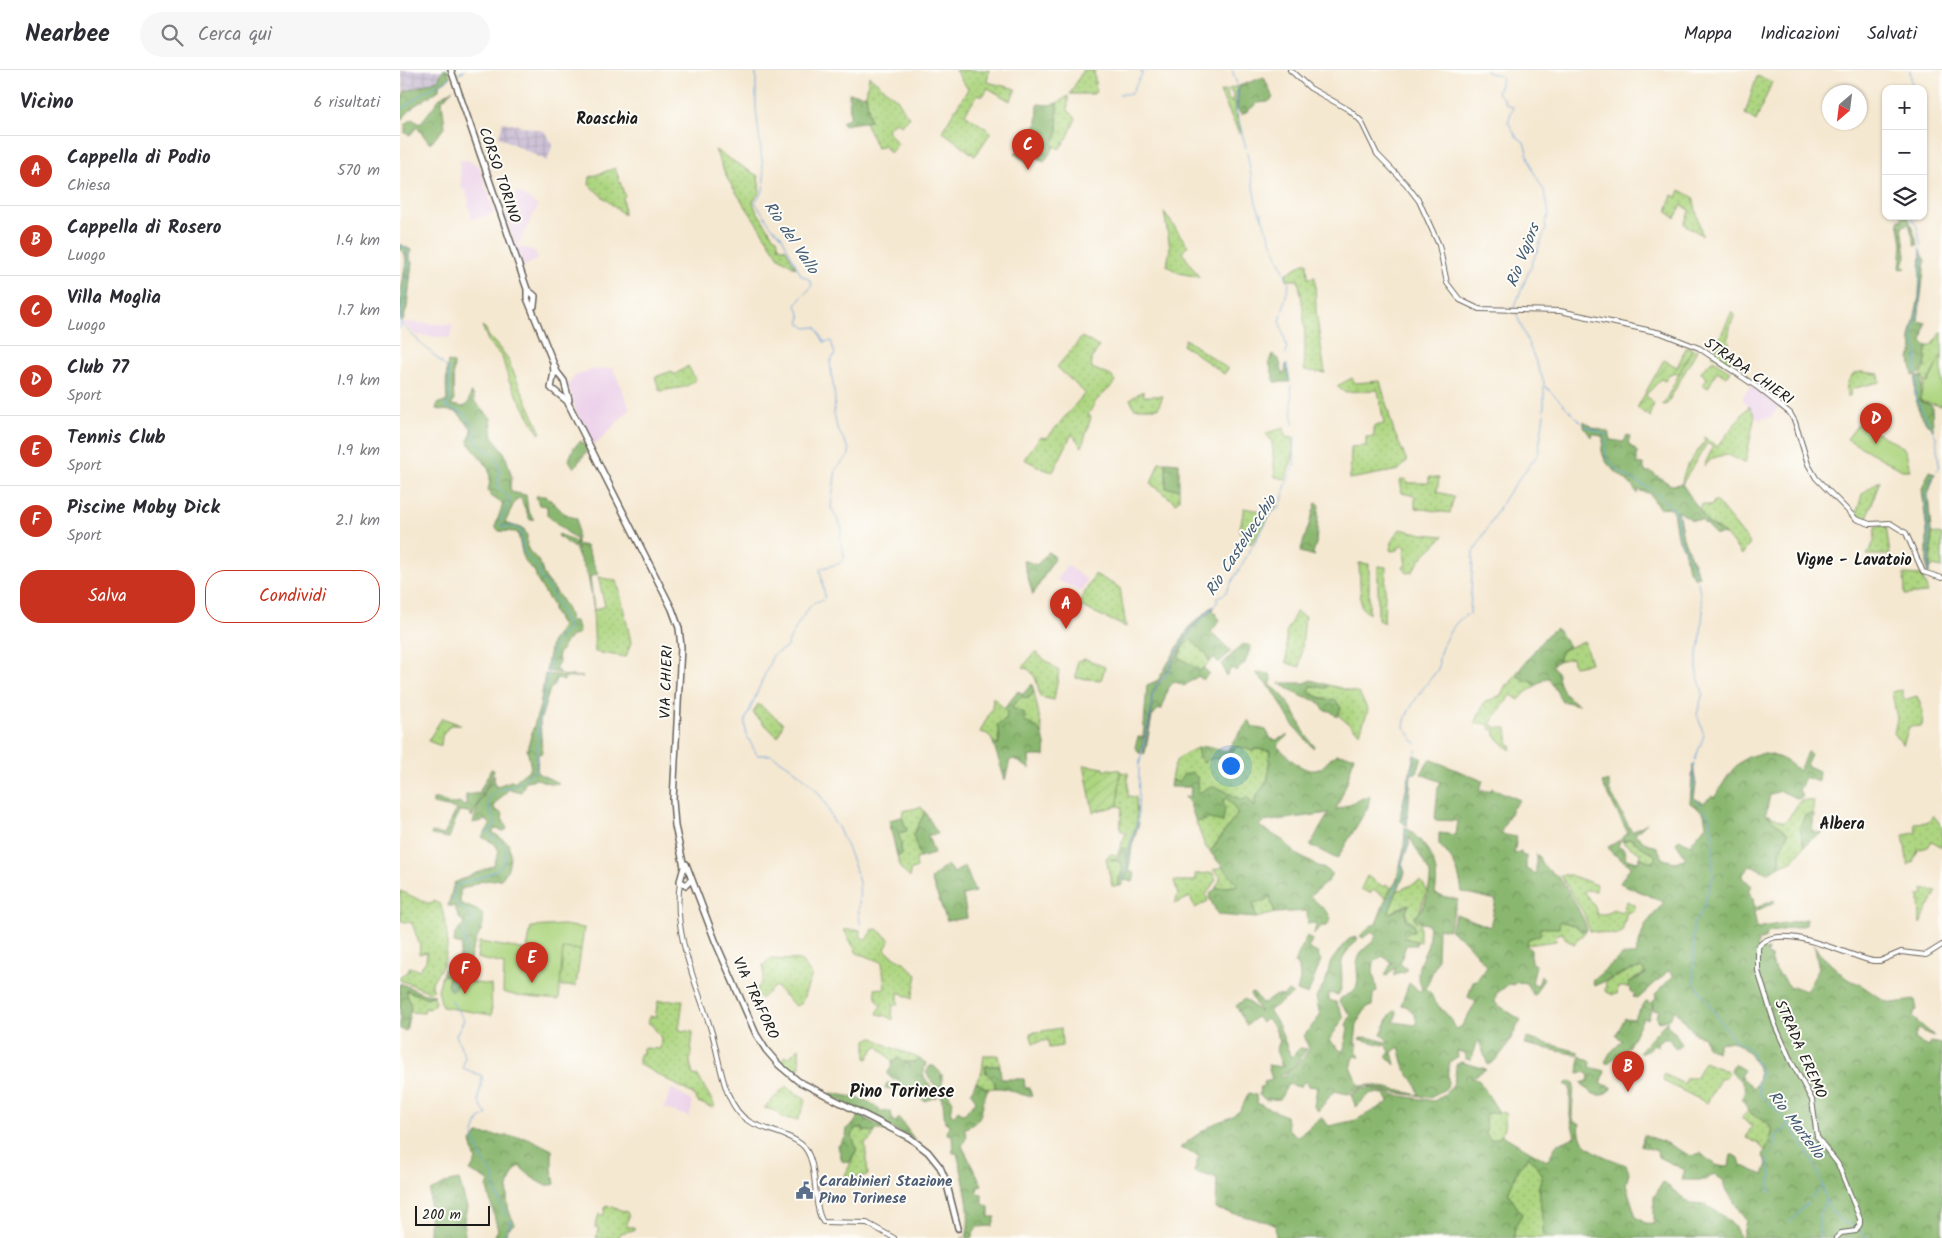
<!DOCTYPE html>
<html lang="it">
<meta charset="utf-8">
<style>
body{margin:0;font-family:Kalam,sans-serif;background:#f7f7f7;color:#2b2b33}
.controls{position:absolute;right:15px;top:15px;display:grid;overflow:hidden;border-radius:10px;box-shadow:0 1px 4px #0004}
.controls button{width:45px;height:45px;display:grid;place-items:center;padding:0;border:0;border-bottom:1px solid #e1e1e2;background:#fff;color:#2b2b33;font:25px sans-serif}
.compass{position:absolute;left:1422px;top:15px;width:45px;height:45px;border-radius:50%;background:#fff;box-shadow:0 1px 4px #0004;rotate:208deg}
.scale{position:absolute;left:15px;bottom:12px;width:75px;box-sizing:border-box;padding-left:5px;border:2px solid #1c1c1c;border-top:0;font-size:14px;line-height:18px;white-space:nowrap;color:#1c1c1c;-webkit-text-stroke:4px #fdfcf7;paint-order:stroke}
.you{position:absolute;left:830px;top:695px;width:18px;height:18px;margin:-12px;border:4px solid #fff;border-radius:50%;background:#1a73e8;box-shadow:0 0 0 8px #1a73e833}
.badge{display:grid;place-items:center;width:32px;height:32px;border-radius:50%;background:#c8321e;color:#fff;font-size:16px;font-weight:700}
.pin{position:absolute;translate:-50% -41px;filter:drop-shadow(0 1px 2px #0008)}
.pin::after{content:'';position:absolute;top:26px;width:18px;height:15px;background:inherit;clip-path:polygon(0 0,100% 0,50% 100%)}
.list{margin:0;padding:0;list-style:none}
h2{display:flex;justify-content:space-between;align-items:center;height:65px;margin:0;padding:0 20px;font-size:21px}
h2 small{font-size:16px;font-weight:400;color:#7c7c81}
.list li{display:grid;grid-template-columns:32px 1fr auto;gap:15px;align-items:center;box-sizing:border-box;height:70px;padding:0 20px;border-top:1px solid #e1e1e2}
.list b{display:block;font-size:19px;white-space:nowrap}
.list p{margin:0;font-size:16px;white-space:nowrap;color:#7c7c81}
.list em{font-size:16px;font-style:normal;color:#7c7c81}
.actions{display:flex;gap:10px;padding:15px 20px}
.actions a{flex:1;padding:11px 0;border:1px solid #c8321e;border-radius:20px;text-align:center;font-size:18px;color:#c8321e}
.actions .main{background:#c8321e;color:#fff}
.icon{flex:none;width:28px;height:28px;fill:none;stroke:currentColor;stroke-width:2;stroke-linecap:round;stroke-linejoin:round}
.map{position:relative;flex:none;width:1542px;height:1168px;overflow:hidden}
header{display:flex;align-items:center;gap:30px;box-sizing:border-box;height:70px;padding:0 25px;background:#fff;border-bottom:1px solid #e1e1e2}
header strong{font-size:24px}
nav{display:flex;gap:28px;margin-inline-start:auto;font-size:18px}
.search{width:350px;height:45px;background:#f7f7f7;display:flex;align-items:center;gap:12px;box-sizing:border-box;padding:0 18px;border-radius:28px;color:#7c7c81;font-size:19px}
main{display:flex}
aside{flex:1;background:#fff}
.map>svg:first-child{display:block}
.built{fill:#ecd1ea}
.industrial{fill:url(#industrial-grid)}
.grass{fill:url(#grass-dots);stroke:#65794e}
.forest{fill:url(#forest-crowns);stroke:#536a46;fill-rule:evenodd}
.garden{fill:url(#garden-furrows);stroke:#65794e}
.pitch{fill:#aed681;stroke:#65794e}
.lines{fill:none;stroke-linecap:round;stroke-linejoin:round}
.stream{stroke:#6ea5dc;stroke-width:1}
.primary-tunnel{stroke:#d4c9b6;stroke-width:5;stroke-dasharray:5 2.5;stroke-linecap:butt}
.secondary-casing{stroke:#68635b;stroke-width:6}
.primary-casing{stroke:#68635b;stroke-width:8}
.secondary{stroke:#fff;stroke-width:4}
.primary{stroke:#fff;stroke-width:5}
.labels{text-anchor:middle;stroke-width:4;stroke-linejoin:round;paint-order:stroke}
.street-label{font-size:15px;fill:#1c1c1c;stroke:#fdfcf7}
.service-label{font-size:15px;font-weight:bold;fill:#4e5e75;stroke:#fdfcf7;text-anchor:start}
.neighbourhood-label{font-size:16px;font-weight:bold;fill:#1c1c1c;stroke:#fdfcf7}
.water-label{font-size:16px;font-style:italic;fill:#415a72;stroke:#fdfcf7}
.quarter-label{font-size:18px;font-weight:bold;fill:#1c1c1c;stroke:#fdfcf7}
</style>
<header>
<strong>Nearbee</strong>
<div class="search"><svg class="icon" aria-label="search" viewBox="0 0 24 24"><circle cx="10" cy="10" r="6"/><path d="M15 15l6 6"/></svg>Cerca qui</div>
<nav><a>Mappa</a><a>Indicazioni</a><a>Salvati</a></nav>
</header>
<main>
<aside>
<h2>Vicino<small>6 risultati</small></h2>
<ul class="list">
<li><span class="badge">A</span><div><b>Cappella di Podio</b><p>Chiesa</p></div><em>570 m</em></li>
<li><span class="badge">B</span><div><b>Cappella di Rosero</b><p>Luogo</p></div><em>1.4 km</em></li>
<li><span class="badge">C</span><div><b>Villa Moglia</b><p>Luogo</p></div><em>1.7 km</em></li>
<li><span class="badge">D</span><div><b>Club 77</b><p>Sport</p></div><em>1.9 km</em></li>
<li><span class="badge">E</span><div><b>Tennis Club</b><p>Sport</p></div><em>1.9 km</em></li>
<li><span class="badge">F</span><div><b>Piscine Moby Dick</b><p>Sport</p></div><em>2.1 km</em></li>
</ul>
<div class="actions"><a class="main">Salva</a><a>Condividi</a></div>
</aside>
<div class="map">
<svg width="1542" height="1168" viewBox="0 0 1542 1168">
<defs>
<pattern id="industrial-grid" width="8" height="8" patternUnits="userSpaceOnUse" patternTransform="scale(1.25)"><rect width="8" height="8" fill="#cbbfd5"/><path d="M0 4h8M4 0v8" fill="none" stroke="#aea4b6"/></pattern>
<pattern id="grass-dots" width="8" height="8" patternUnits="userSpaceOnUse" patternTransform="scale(1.25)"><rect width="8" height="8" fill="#aed681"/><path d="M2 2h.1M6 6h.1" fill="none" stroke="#95b76f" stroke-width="1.8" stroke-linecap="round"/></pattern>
<pattern id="forest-crowns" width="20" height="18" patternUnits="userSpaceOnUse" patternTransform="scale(1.25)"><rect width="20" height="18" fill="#8ab76f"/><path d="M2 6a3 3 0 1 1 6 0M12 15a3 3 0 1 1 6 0" fill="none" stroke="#70945a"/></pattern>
<pattern id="garden-furrows" width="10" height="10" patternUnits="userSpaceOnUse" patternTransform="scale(1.25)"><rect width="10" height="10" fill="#aed681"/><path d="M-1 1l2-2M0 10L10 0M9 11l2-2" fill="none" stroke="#95b76f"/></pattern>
</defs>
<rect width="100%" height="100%" fill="#fdfcf7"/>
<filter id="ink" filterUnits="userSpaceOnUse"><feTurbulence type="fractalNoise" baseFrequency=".02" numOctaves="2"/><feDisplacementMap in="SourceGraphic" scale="10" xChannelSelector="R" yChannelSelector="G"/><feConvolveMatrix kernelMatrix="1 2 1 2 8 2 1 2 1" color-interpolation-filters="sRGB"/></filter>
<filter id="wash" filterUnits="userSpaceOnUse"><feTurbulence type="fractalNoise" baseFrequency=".0096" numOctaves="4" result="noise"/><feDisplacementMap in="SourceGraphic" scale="20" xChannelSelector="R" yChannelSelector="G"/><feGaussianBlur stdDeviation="1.12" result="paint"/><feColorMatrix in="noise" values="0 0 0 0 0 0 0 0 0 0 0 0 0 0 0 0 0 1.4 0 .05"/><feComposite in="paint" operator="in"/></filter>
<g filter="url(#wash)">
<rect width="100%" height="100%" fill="#f5e8d1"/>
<path class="built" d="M66 90 79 96 95 143 72 150 68 135 70 133 66 121 62 119 59 91Z
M118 121 138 136 117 176 135 181 138 189 122 197 105 147Z
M1 252 53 255 50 268 16 265Z
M213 298 230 339 194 376 177 344 168 315 175 306 192 300Z
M1351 316 1379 336 1371 348 1362 347 1361 352 1342 328Z
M667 495 687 510 681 522 657 510Z
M272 1018 291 1031 292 1038 289 1047 264 1038Z"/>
<path class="industrial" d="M0 0H43V3L38 10 4 22Z
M103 52 144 61 153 74 147 91 99 67Z"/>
<path class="grass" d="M555 0H589L587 12 616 19 610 31 588 18 583 26 578 24 565 44 591 62 575 86 542 61 568 19Z
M683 0H694L696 22 693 24H670Z
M469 6 497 29 505 42 510 47 501 55 495 52 487 60 498 74 490 83 484 75 477 78 465 52 470 51 466 25Z
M1357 6 1372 12 1356 51 1345 44Z
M837 16 835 41 841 61 839 63 820 22 827 20 828 29 832 32 833 25 829 19Z
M668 26V40L676 48 667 69 659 79 652 74 658 62 657 33Z
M315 80 358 106 360 122 353 131 355 138 373 166 377 168 379 177 386 179 396 198 379 187 328 110Z
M215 98 225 126 223 128 224 145 189 115 190 107Z
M1280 120 1293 127 1302 165 1284 154 1290 140 1282 135 1275 148 1267 142 1272 125 1277 127Z
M764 142 788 176 782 182 799 207 779 203 767 196 770 177Z
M904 193H907L908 208 915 207 916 241 925 303 904 300C906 270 905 240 898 210H887L886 204Z
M1332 241 1335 245C1325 263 1328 281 1335 299L1312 285Z
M82 256 86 259 88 265 106 286 141 363 139 364 109 311 102 287 89 273Z
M1542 261V285L1527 313 1524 312 1523 307 1520 304 1525 298 1527 276H1532Z
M682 267 699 277 691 290 692 298 711 306 716 312 696 331 688 345 691 347 682 377 672 364 653 402 643 399 624 389 640 367 647 368 685 323 657 297Z
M785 269 828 299 824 304 792 281 783 276Z
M1292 279 1297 280 1267 334 1263 335Z
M1313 290 1330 301 1326 307 1317 301 1308 318 1303 315 1307 308 1300 302Z
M288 296 296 310 285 317 260 321 255 307 272 301 274 305Z
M1462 302 1479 304 1480 312 1451 319 1450 326H1447C1445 315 1449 303 1462 302Z
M952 308 955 313 980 311 994 362 1007 391 999 400 950 409 951 377 966 376V367H974V356L984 354 978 320 944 322 937 316Z
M743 321 744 326H763L758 338H734L730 329Z
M1349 336 1355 345 1345 394 1327 384 1313 388 1304 396 1313 377 1307 373 1282 414C1283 396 1295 386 1305 371L1304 367 1317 377Z
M884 358 886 368 893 367V386L886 409 875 407 872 372 866 363Z
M759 392H766V418L779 419V430L776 433 751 414Z
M1029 407 1039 408 1037 422 1054 426 1050 443 1015 438V426L1002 423 1000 410 1006 409 1007 413H1029Z
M1480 410 1466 451 1456 447 1462 424Z
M1315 430 1350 473 1342 485 1326 465 1308 453 1299 440 1302 434 1311 436Z
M871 431 878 434 851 474 839 463 844 438 867 442Z
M1486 455 1490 485H1467L1474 472 1475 457Z
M1000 459 1023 464 1044 466 1023 486 1012 502 1007 503 1003 497 1006 495 1004 482 1006 477 1001 475 998 480 991 481 990 479 994 466Z
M1532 463 1542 465V498L1533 496 1530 499Z
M959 493 969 494V544L961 537Z
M978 496 986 497 984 553 978 550Z
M695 504 720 518 726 557 678 535Z
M1504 504 1522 505 1528 523 1505 525Z
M198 507 216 511 219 518 231 572 226 587 195 582 193 541 205 536Z
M896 542 905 547 900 597 887 593 886 563Z
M791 568 809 586 808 590 810 592 800 601 779 587 782 578Z
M1184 571 1191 593 1174 596 1172 588 1158 591 1161 581Z
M635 582 659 601 654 630 640 627C637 614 637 602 623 597Z
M686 589 705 597 701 610 676 608 677 591Z
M1116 604 1122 609 1131 610 1135 616 1124 624 1119 630 1111 625 1090 654 1098 658H1107L1109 676H1112L1110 680 1095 666V660L1090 659V656L1084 653 1075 654 1084 633 1101 625 1106 614 1109 615Z
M928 615 959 623 968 640 960 663 939 646 940 643 928 630 909 623 911 616 926 618Z
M1502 620 1504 630 1517 626 1523 641 1522 656 1509 657 1503 675 1494 663 1497 649 1492 622Z
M634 622 643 664 626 653 624 643 613 639 612 636 622 626 629 628Z
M593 627 607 642V647L599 661 598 675 593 672 588 664 580 662 592 638Z
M358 634 383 653 378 667 353 643Z
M42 648 61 655H50L42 666 41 676 28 671Z
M837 675 852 681 857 679 870 681 868 710 855 728 857 735 855 737 846 727 843 730C821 723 820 710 797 724L788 703 779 712 771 710C775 688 776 688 797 678L799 687 827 688Z
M720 702 728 703V726L736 727 737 751 727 784 722 778 718 788 710 789 720 792 723 798 717 816H712L706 788 711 784 717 785 726 763 720 760 722 737 718 736Z
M827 728 838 743 810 782 805 776 796 752 809 749 823 737V731Z
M1407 730 1414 731 1412 744 1405 746 1400 756 1404 777 1393 790 1380 796V781L1388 763 1366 744 1384 752 1389 747 1400 731Z
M521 737 525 742 513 765 520 788 516 789 517 798 510 801V808L501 799 497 786 501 785V772L498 763 506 761 502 747 503 741Z
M1533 745 1542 756V777L1532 771 1528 777 1518 780 1513 792 1508 795 1503 765 1516 763 1514 753 1529 752Z
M1230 769 1256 786 1252 793 1240 787 1241 784 1222 772Z
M824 797 838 815 815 819 820 810V806L813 800Z
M813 803 816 810 806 825 808 831 795 838 790 827 775 834 778 824 774 811H796L795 804Z
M1160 805H1170L1197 815 1196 821 1185 820 1184 822 1195 837 1197 845 1209 843 1212 839 1222 842 1227 831 1234 835 1235 839 1232 842H1227L1222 862 1217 865 1190 861 1183 842Z
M967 806 984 817 986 814 992 818 986 827 974 820 970 823 961 819Z
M1021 811 1027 820 1016 851 1020 850V872L1003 868 1011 851 1006 850 1007 834 990 843 989 841 997 821Z
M1523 819 1537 821 1520 854 1519 825 1524 824Z
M0 821C12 825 20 832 32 834L34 831 41 835C46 855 51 875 43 894 40 902 33 907 31 916L34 920 30 922 0 910V906L9 901V897L19 900 26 891 27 882 19 884 20 876 12 853 1 851Z
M869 825 875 843 856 848 853 833Z
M1160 851 1176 856 1181 861 1187 860 1174 874 1165 868 1163 863 1155 865 1156 871 1126 875 1128 869 1140 865V858Z
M477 859 490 870 485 879 487 882 505 893 517 905 512 929 498 922V935H493L492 946 494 948 492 950 487 946 477 944 481 935 476 928 475 919 485 918 482 892 457 883 444 860H460L461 867 466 870 472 860Z
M163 878 181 880 176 916H159Z
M370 889 400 890 412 905 401 934 395 936 375 916 361 929 354 922C362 913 366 908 363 895Z
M1243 897 1246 903 1228 912 1231 917H1218L1217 924 1213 925 1205 921 1206 912 1230 900Z
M5 920 26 928 34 926 36 932 30 939 25 938 24 943 10 942 11 937Z
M283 930 279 960 293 962 290 992 293 1005 298 1006 315 1036 313 1038 298 1032 293 1024 239 994V984H243V978L260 979 261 968 252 955 248 953 250 946 255 947 258 931Z
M661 958 662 976 649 978 648 970 633 973 630 963Z
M472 967 488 976 518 988 515 992 492 991 478 976 473 980 468 989 466 988V970Z
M399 978 400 997 393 1004 383 995 384 993 382 990 385 986 388 988Z
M584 985H598L600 996H586V1003L595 1012V1018L588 1019 576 1012 582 1001Z
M1304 992 1329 1002 1326 1008 1320 1009 1307 1033 1263 1011 1264 1004 1284 1014 1286 1008H1295Z
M386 1016 406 1030 398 1050 383 1048 376 1041 364 1038Z
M1348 1041C1367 1056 1380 1053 1365 1081L1358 1073 1346 1068 1352 1055 1341 1048Z
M1099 1042 1106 1043C1104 1055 1105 1071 1090 1070L1086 1063 1085 1046 1090 1043Z
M455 1058H463L464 1061 475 1062 470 1070 465 1073 468 1105 443 1110 457 1079 452 1067Z
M1129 1086 1137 1095 1142 1104 1139 1117 1144 1168H1114L1115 1156 1121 1145 1108 1123 1118 1099Z
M206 1135 227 1142 229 1147 226 1153 228 1157H234V1160L221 1163 218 1168H196L199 1159 195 1157 199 1144 203 1146Z"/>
<path class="forest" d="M43 0H48L50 8 39 15V20L14 36 0 51V32L4 22 38 10Z
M864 7 873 28 868 32 858 33 842 45 837 40 839 16Z
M53 19 42 31 45 57 30 74 17 57 10 65 5 63V55L12 49 20 54 40 28Z
M449 23 466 25 470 51 443 55 442 52 450 47Z
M657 33 658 62 652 74 655 76 644 92 632 84 627 92 615 84 637 53 638 34 651 35Z
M1502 146H1508L1518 175H1515L1509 154 1502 156 1506 186 1503 195 1506 198 1500 199 1502 173 1498 151 1500 149 1502 152Z
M0 174 11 180 10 190 12 192 7 237 3 251H0V229L6 191 5 184 0 179Z
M1521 180 1525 191 1518 251 1526 253 1522 272 1527 276C1526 289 1527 302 1513 306L1510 289 1513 279 1510 268 1519 227Z
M872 284 879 289 883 304 885 303 886 294 890 312H875L869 292Z
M48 292 54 293C53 307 53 317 54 332L51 335 64 337 68 333 71 323 73 324 75 332 91 348 93 367 105 384 112 408 110 415 111 422 126 425 128 441 134 449 130 450 120 427 114 433 105 453 124 459 127 466C126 484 130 479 139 492 142 496 142 503 145 507 156 522 166 533 171 551H176L179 563 169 568 158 584 159 592 155 598 160 603 146 601 151 573 162 556 153 541V536L137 510 135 502 124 491 118 464 116 462 99 461 95 457 103 434 91 426 88 420C96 393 78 391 68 371L72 363 71 358 57 342 36 339 38 333 46 332 47 329C46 323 46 297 48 292Z
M1516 306 1522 307 1520 331 1532 336 1533 360C1518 346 1512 327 1516 306Z
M1184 351 1194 358 1209 362 1211 370 1224 372 1227 365 1230 366 1228 374 1237 381V394H1243L1245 402H1251L1271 415 1282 414 1308 453 1326 465 1315 464 1301 450H1292L1278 441 1283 468 1299 506 1295 509 1288 499 1284 479 1277 466 1273 441 1267 437 1260 439 1249 423 1240 421 1238 419 1237 424C1230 406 1207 403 1202 382 1201 377 1204 372 1203 367L1193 363 1191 367 1184 357Z
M181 371 189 379 174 398 169 390 174 377Z
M766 392 779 393V419L766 418Z
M1529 401 1535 403 1528 425 1532 472 1529 504 1527 503V462L1522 419Z
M136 426H146L164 443 177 449V474L186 476 198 504 190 507 194 540 188 506 176 481V473L174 478 158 466 159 464 175 472 176 470 147 445V436L139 435Z
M916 433 919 434 916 474 913 483 915 486 900 482Z
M648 482 655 487 633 525 623 490 637 495Z
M813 536 791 558 765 604 756 615 751 627V642L740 684 735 677 738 667H743L747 615 758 610 790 556Z
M814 537 813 540 820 550 811 562 831 581 819 593 814 588 810 592 806 583 802 581 791 569 782 578 779 587 800 601 804 598 809 603 803 610 798 606 784 616 774 611 767 620 762 639 757 640 752 647 745 683 743 684 752 642V627L757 616 766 605 792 559Z
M1156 558 1169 576 1161 581 1158 591 1152 595C1153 598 1158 602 1158 605 1160 620 1166 626 1179 635L1162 631 1148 607 1135 616 1131 610 1127 612 1116 604 1146 566Z
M843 574 851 576 845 593 836 601 832 598 826 606 822 594Z
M856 603 870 604 872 610 870 615C896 632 897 656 914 676L913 678 892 654 876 625Z
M145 604 183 607H164V611L156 608 154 616 150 619 140 651 142 683 138 684 137 703 159 713 151 714 137 709 126 711 121 722 109 719 95 734 94 739 103 744 102 748 107 759 104 761 96 759 92 762 108 773C112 786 110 800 101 809L82 811 60 820V833L81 842C87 857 79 862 74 875 70 884 69 896 67 906L61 907 54 920H50L47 915 49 907 42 905 44 899 58 894 62 875 54 873 55 864 65 853 60 849 54 836H48L54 813 94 795 99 781 95 774 82 767 91 754 85 750 73 753 79 733 94 704 95 717 111 711 114 712 131 698 127 679 140 636Z
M911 610 928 615 926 618 911 616 909 623 925 630 935 629 941 638 937 647 930 641 924 640 918 631 901 626 879 613H905Z
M632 614 634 622 629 628 622 627 612 636 614 639 624 643 626 653C642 655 647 672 645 686H629L630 699 614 689 610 690 605 710 593 672 598 675 600 668 597 655 606 650 607 642 604 639 618 621 623 624Z
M849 650 853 657 866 660 871 669 876 670 888 665 877 676C888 686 905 707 921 698 926 694 931 688 936 684L954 686 947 712 936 740 970 725 968 737 937 789 910 775 929 743 863 752 859 756 884 771 897 785 932 803 928 811 910 826 928 843 931 849 927 856H922L914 864 916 855 915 853 908 854 907 841 875 843 869 825 866 831 853 833 856 848 818 845 809 827C813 815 827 818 838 815L810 782 838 743 827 728 823 731 825 738 823 752 809 749 796 752 790 734 785 727H790L791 717H770L771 710 779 712 783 705 792 702 797 707 798 724C817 708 824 724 843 730L847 727 855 737V728L868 710 870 681 857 679 852 681 837 676 827 688 810 689 804 693 799 687 797 678 807 676 827 681Z
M1407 682 1411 684 1406 695 1419 701 1418 712 1405 707 1399 721 1403 727 1398 729 1381 721 1370 724 1366 744 1388 763 1380 781V796L1367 803 1351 795 1343 804V808L1352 816 1348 821 1355 830 1353 832 1356 838 1374 830 1375 832 1354 842 1357 858 1407 849 1406 855 1367 863 1366 868 1358 871 1357 878 1363 881 1368 880 1367 885 1371 887 1374 898 1391 918 1393 916 1406 921 1419 899 1414 874 1419 883 1446 908 1461 915 1484 931 1493 933 1515 930 1517 940 1514 942 1512 947 1534 966 1518 959 1514 969 1528 976 1531 972 1542 974V1168H1342L1346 1151 1324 1116V1111L1314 1104 1305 1110H1281L1285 1100 1258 1087 1257 1081 1241 1076 1244 1065 1262 1071 1291 1086 1301 1083C1310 1092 1315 1097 1329 1097L1331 1084 1339 1088 1341 1095 1363 1105 1367 1094 1363 1086 1373 1061C1369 1051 1357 1047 1348 1042L1345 1031 1341 1030C1350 1012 1340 1014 1331 1000L1334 994 1344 1000 1340 1006 1354 1018C1368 1000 1349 981 1333 971L1319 973 1317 982 1307 977 1304 967 1295 964 1275 940 1269 949 1259 952 1256 946 1260 940H1253V931L1256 928 1255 924 1274 905 1268 901 1239 928 1233 927 1235 923 1231 922 1228 913 1246 904 1242 898 1230 900 1194 916 1192 911 1222 885H1235L1245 855 1264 832 1220 813 1231 796 1212 783 1208 777 1220 770 1218 777 1224 779 1226 789 1238 792 1240 787 1252 793 1256 786 1230 769 1222 771 1221 769 1228 763 1202 713 1209 711V720L1232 762 1247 753 1235 764 1244 772 1257 777 1263 789 1275 792 1286 788 1276 773 1279 769 1292 776 1291 773 1306 755 1304 743 1290 733 1293 695 1296 715 1294 728 1303 733 1312 726 1314 728C1322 716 1331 698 1343 690 1362 677 1385 687 1399 701Z
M1014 685 1022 688 1017 703H1013L1011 705 1007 756 1001 751V742Z
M1030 689 1083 711 1079 721H1090L1092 718 1120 730 1112 739 1100 764 1117 767 1114 784 1121 781 1122 786H1126V799L1136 804V785L1139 786C1141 796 1147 800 1156 805 1163 810 1186 851 1187 860L1181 861 1176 856 1160 851 1159 858H1140V865L1128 869 1126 875 1131 880V893L1136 895 1132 913 1138 915 1141 906 1144 908 1134 926 1126 913 1117 912 1113 915 1109 914 1096 924 1095 933 1121 950C1112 965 1104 987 1088 995L1079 971 1076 973 1071 990 1066 989 1065 983 1057 981 1058 987C1043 992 1050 1007 1047 1018L1030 1027 990 1022 967 1016 948 1024 934 1021 918 1041 914 1037 917 1017 908 1016 905 1011 900 1017 888 1014 880 1029 866 1030 859 1025 860 1017 865 1015 864 1012 872 1010 868 995 882 997 876 980 880 971 874 956 866 949 862 953 856 947 847 956 836 936 845 929 860 942 850 924 853 923 863 934 876 925 884 926 888 921 893 924 869 940 878 954 891 987 900 978 907 979 892 998 879 1007H883L903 988 909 979 904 966 920 946 916 927 926 911 930 893 943 875 949 869 956 867 958 868C953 877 944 881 942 892 940 903 945 916 938 925L929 923V930L936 932 944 948 929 970 941 981 944 980 948 958 946 955 951 945 939 932 941 928C971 917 949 902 961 883 965 876 973 874 976 866L972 861 963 868 960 866 970 856 976 854 988 823 996 812 1004 778 1005 757C1027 774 1041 793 1035 824L1058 830 1048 860 1038 858 1037 891 1026 918 1031 924 1034 931 1051 949 1056 959 1061 957 1076 932 1068 927 1073 911 1077 910 1087 896 1064 870 1050 860 1056 844 1090 857 1096 830 1062 822C1059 802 1054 788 1039 775V763L1056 765 1058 751 1035 750 1038 717 1041 712 1021 704ZM1009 766 1030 803C1031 814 1025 842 1014 847L1016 852 1020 850 1021 853 1028 854C1033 881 1019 884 1018 904 1018 909 1021 915 1022 920L1019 921 1009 913 1001 935C1009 935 1016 945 1017 953L1015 955 994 952 997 943 995 940 990 945 981 964 990 973 967 967 959 969 987 976 990 982 986 986 995 995 992 982 999 977 1005 999 1016 1015 1019 1025 973 1015 959 1016 951 999 954 986 960 987 956 980 958 974 955 973 957 953 967 937 972 936 973 925 977 921 973 901 974 892 982 886 992 892 985 905 987 906 995 897 994 906 1000 902 1004 903 1007 899 1000 894 1006 875H1016L1017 871 1003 868 1007 863 1015 861 1013 853 1006 850V840L1010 834 990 843 989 841 1005 803 1002 793 1009 775Z
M91 699 94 700 72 747 69 742 59 741 49 768 31 765 32 762 44 765 57 739 33 734V729C44 728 45 737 61 733L63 736 66 735V725L79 723Z
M525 742 538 764 528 765 534 784 520 788 513 765Z
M1414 744 1412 762 1423 763 1411 769 1404 777 1400 757 1405 745Z
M502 747 507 761 498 763 501 772V785L497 786 489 750Z
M739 752 732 776 729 800 735 804 733 812 724 810 721 816H717L723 798 720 792 710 789 718 788 722 778H724L727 784V802L723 810 728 802 727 789Z
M547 795 554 803 565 796 575 822 563 825 567 848 547 851 531 809Z
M907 866 912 870 908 878 919 884 918 886 921 890 908 925 897 921 900 909 899 897 894 893Z
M0 913 24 924 35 925 26 928 6 920 11 937 6 961 0 959Z
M1246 931 1253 934 1248 949 1243 948 1229 976 1207 994 1205 992 1210 983 1222 971 1216 965 1225 948 1234 949Z
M1267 951V955L1274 961 1282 974 1276 979 1269 969H1261L1257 976 1254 974 1242 984 1239 982Z
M1126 968 1179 982 1178 985 1124 974Z
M1180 986 1191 992 1190 997 1205 1001 1201 1014 1212 1017V1019L1202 1025C1190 1026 1188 1019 1181 1013L1188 1011 1189 1005 1184 1002 1178 1003Z
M499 988 503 992H515L518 988 526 993 523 1005 537 1027 524 1031 512 1023 485 1018 487 1013 499 1015V1009L493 1010 487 1004 492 996V991Z
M1061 992 1086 999 1071 1008 1078 1009 1099 1042 1090 1043 1085 1046 1086 1063 1090 1070 1099 1068 1102 1065 1147 1091 1157 1074 1175 1067 1170 1047V1017L1165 1014 1170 1011 1174 1013 1172 1045 1174 1052 1180 1054C1175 1079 1207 1087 1226 1095L1229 1102 1226 1115 1236 1147 1245 1153 1254 1154V1127L1263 1112 1291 1134 1306 1135 1322 1145 1335 1157 1340 1168H1144L1139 1117 1142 1104C1137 1098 1134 1091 1129 1087L1118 1099 1108 1123 1122 1145 1115 1156 1114 1168H876L875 1154 816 1139 817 1108 794 1102 799 1086 780 1078C790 1069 801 1062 812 1055 820 1050 829 1050 837 1043 843 1039 845 1029 849 1023L856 1025 857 1033 886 1046 888 1059 898 1067 921 1047 929 1056 956 1050 989 1032 985 1024 971 1023 956 1037 951 1025 963 1019 970 1018 995 1025 1034 1031C1053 1018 1055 1018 1056 994Z
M530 996H534L542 1004V1015L553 1031 551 1044 554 1046 558 1040 564 1044 576 1031 571 1022 576 1012 588 1019C578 1039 588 1048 564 1059L567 1066 562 1076 582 1115 578 1116 577 1123 582 1124 583 1134 589 1137V1147H596L592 1156 577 1157 571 1168H566C573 1142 563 1109 557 1083H553L552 1065 547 1064 549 1054 545 1052 543 1033 538 1020 526 1003Z
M585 996H600L601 1009H624L625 1018H629L632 1026C618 1026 610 1017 595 1018V1012L586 1003Z
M432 1023C451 1027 469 1027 482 1042L491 1041 492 1050 495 1052 499 1048 515 1070 429 1025Z
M459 1045 487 1060H476L475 1062 463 1061V1058H455L452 1067 457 1079 449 1093 442 1091 438 1076 446 1067 447 1058 453 1055Z
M78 1064 128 1068 152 1080V1099L155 1114C141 1119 130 1105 119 1096 105 1110 103 1137 115 1153L107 1160 105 1168H93L98 1160 87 1118 89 1111 70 1101 76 1091 71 1072Z
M59 1110 67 1138 64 1149 65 1168H29L30 1121 49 1112Z"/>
<path class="garden" d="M1287 276 1292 279 1279 304 1275 302 1268 305 1265 311 1261 309 1246 325 1254 334 1250 344 1251 347 1237 338 1262 293 1264 290 1277 297Z
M684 695 704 698 705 701 708 699 720 700 718 736 693 742Z"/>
<path class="pitch" d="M1542 285V336L1523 332 1520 329 1524 312 1528 313Z
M1459 353 1503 377 1506 382 1510 400H1502L1447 369Z
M163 855 184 858 181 880 163 878 159 930 117 926 103 922 104 894 77 888 79 872 127 880 131 857Z
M42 905 49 907 47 915 50 920H54L59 909 62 911 91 915 92 945 42 937 38 920Z"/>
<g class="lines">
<path class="stream" d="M356 0V39L364 107 363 121 355 132 372 157 381 165 401 205 410 210 412 215C408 223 400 227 396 235L401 247 399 253 406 258 416 257 424 272 431 271 435 284 430 292 435 329 434 344 437 358 449 379V385L436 399 431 437 442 458 440 470 445 488 440 493 420 499 425 527
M832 0 837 14
M1086 0 1087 2 1100 6 1102 8 1097 23 1103 28 1106 34 1113 37 1108 52 1116 66 1124 72 1132 99 1144 121 1149 144 1145 153 1146 159 1114 238 1144 312V340
M55 6 65 0
M838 16 836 40 846 78
M1509 19 1512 16 1510 0
M719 24H731L742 4 741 0
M0 40C10 35 17 26 26 21 34 17 43 12 51 7
M847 82 856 133 866 158
M1511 146 1517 157 1521 175
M862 149V142
M867 160 889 213 880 252 887 278 886 285
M0 177H5L9 187 0 259
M1 254 48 299 50 331 45 336 63 343 77 361 74 368C80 379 95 382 99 395 100 401 98 410 98 417L110 429 100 453 102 457H115L121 461 123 481 139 500 140 507 152 523 169 559 159 567 154 576 139 651 136 700 116 715 96 721 90 726 88 734 96 755 87 762 105 777C110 804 77 807 57 815L54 822 53 830 71 846 73 851 63 862 66 880 51 913V921
M887 294 890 311
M1516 304 1517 283 1513 263 1520 233V203L1523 189 1520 178
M1517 308 1515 327 1536 367 1539 395 1537 400
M891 315 893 354
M1146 317 1182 353
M1184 355 1206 365C1208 371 1204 377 1206 384 1212 402 1238 412 1252 420 1261 426 1267 435 1276 440L1279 466 1297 507
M1528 502 1530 478 1525 424 1534 404
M1070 544 1073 483 1106 426 1138 384 1144 344
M1016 674 1004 657C1005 639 1027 614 1038 599 1040 595 1038 592 1039 588 1041 574 1055 549 1067 545
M1016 683V680
M371 685H357L346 664 345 651 373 585 387 577C389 568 407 537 415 532 415 532 422 530 423 530
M373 686C391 696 411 712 423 729 429 738 430 749 438 757 446 775 455 793 459 813 461 828 456 842 461 856
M1295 690 1304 665 1297 644 1303 623 1297 603V584L1300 575 1303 541 1298 512
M1294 694 1293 727 1301 736
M739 696 751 642 752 627 757 615 766 605 772 591 792 558 817 533V527L825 524 872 442 878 439 881 435 886 414 894 397 895 367
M1303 738 1309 746 1313 767V808L1306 826 1305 836 1293 855 1294 912 1331 966 1351 981 1361 1002 1358 1014 1360 1025C1382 1043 1401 1069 1414 1094 1430 1123 1418 1145 1456 1157
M1006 755 1004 739 1011 704 1014 699 1015 686
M723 810 727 802V789L738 751 739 698
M986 839 1003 801 1001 794 1007 775 1005 758
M51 930 64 950 56 965 65 987 63 998 82 1006C83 1017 76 1025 80 1034 81 1038 85 1041 87 1045L79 1049 73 1066 81 1087 94 1107V1117L106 1146
M1369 1085 1375 1080 1377 1065 1384 1060 1387 1054
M1367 1089 1371 1106 1369 1123
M1410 1129 1422 1116
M1389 1153 1407 1133
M1459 1160 1467 1168
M102 1168 111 1153 110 1150
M1420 1168 1419 1147 1425 1130"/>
</g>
</g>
<g filter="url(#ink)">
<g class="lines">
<path class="primary-tunnel" d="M558 1158 560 1168"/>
<defs>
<path id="secondary" d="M890 0 910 18 949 40 961 51 977 84 1006 114 1019 131 1039 175 1047 213 1060 230 1079 239 1160 241 1261 263 1299 278 1357 317 1390 343 1395 352 1408 394 1416 408 1456 449 1470 454 1490 453 1506 463 1523 502 1542 508
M280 812C272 864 297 914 312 963 320 990 323 1037 350 1052 365 1060 387 1063 401 1074 420 1089 411 1133 423 1152L467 1153 494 1168
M1436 1168 1441 1163 1456 1161 1460 1154V1149L1438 1094 1417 1067 1412 1030 1390 989 1375 955 1358 901V877C1378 849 1447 886 1473 891H1480L1501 882 1526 885 1542 875"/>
<path id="primary" d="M51 0 127 219V228L157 302 164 311 169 330
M129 221 135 226 134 236
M153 293 154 302 151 318 167 331 272 539 279 558 281 577 273 730 275 756 284 797 280 811 286 815 291 810
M286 794 316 873 356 964 366 980 379 995 398 1011 510 1068 528 1082 540 1097 546 1111 558 1158"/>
</defs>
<use href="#secondary" class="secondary-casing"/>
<use href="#primary" class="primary-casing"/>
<use href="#secondary" class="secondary"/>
<use href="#primary" class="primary"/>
</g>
</g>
<defs>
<symbol id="civic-bare" viewBox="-9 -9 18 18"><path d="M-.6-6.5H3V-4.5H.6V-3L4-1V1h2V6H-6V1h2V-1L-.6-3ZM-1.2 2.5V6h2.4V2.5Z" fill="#5c6f8a" stroke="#fdfcf7" stroke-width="2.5" paint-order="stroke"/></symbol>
</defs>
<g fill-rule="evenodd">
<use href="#civic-bare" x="392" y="1108" width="25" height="25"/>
</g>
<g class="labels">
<g class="street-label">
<text transform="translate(100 105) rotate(71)" y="5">CORSO TORINO</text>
<text transform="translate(1349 301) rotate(35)" y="5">STRADA CHIERI</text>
<text transform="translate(266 612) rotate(-88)" y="5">VIA CHIERI</text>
<text transform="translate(356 928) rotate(65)" y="5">VIA TRAFORO</text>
<text transform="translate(1401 979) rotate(66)" y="5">STRADA EREMO</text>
</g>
<g class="service-label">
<text x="419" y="1116">Carabinieri Stazione<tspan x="419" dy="17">Pino Torinese</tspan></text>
</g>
<g class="neighbourhood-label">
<text x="207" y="54">Roaschia</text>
<text x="1454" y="495">Vigne - Lavatoio</text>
<text x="1442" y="759">Albera</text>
</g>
<g class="water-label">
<text transform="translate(392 167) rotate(56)" y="6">Rio del Vallo</text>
<text transform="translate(1122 185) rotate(-69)" y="6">Rio Vajors</text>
<text transform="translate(840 475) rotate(-57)" y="6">Rio Castelvecchio</text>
<text transform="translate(1397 1054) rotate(53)" y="6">Rio Martello</text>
</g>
<g class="quarter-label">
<text x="502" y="1027">Pino Torinese</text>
</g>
</g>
</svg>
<div class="controls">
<button>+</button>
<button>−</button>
<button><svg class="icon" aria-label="layers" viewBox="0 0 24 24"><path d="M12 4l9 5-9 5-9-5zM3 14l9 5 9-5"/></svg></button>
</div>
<svg class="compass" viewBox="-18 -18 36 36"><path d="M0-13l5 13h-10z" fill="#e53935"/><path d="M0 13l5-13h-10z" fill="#7c7c81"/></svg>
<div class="scale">200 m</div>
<div class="you"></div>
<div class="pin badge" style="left:666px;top:559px">A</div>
<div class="pin badge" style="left:1228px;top:1022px">B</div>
<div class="pin badge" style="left:628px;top:100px">C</div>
<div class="pin badge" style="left:1476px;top:374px">D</div>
<div class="pin badge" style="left:132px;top:913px">E</div>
<div class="pin badge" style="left:65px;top:924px">F</div>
</div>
</main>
